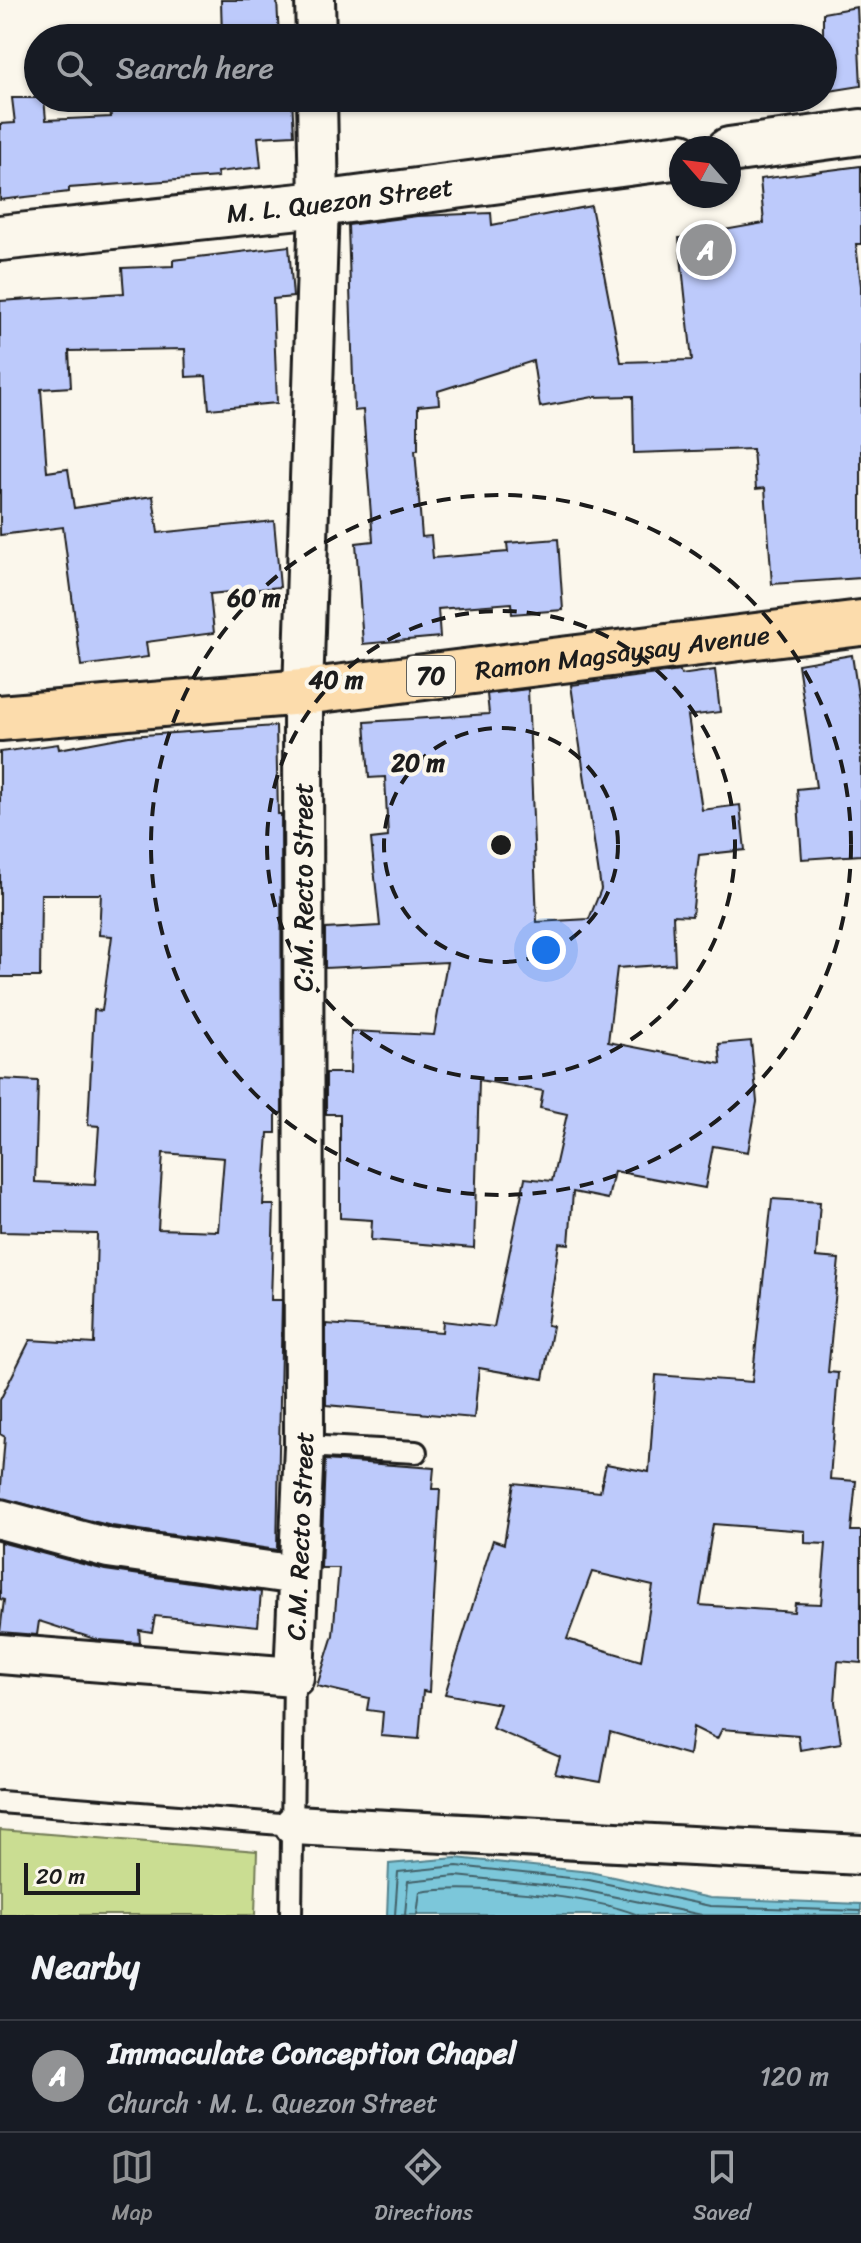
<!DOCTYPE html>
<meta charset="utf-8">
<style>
body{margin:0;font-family:Sriracha,sans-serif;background:#242831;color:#f1f3f6}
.compass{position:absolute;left:669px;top:136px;width:72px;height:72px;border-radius:50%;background:#171b24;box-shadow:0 2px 6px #0004;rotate:298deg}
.scale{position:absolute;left:24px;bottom:20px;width:116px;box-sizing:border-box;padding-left:8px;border:4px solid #1c1c1c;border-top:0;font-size:22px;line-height:28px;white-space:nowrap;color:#1c1c1c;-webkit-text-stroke:6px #fbf7ec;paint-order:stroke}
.you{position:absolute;left:546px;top:950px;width:28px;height:28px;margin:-20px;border:6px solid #fff;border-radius:50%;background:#1a73e8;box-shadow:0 0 0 12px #1a73e833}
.badge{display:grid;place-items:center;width:52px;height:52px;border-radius:50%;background:#919294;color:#fff;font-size:26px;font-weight:700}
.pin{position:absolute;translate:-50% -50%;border:4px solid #fff;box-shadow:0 2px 8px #0006}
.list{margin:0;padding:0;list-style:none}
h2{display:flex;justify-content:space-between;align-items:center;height:104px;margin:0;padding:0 32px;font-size:34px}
h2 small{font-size:26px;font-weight:400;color:#9ea1a6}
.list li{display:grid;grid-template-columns:52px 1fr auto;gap:24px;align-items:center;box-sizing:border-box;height:112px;padding:0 32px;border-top:2px solid #363941}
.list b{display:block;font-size:30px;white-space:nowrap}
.list p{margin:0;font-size:26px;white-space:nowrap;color:#9ea1a6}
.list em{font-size:26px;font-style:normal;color:#9ea1a6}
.icon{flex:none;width:44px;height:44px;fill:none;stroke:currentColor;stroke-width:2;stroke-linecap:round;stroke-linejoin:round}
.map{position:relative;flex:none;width:861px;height:1915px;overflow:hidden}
.search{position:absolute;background:#171b24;box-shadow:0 2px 6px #0004;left:24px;right:24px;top:24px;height:88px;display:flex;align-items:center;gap:20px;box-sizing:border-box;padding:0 28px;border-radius:44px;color:#9ea1a6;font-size:30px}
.sheet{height:216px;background:#171b24}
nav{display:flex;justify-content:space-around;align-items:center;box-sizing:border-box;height:112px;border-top:2px solid #363941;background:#171b24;font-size:22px;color:#9ea1a6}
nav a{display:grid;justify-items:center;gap:4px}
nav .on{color:#919294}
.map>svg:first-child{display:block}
.green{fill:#cadd92;stroke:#737c57;stroke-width:2}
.water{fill:#7bc7da;stroke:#55838e;stroke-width:2}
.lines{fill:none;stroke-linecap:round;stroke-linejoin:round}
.shore{stroke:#426068;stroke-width:2}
.building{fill:#bdcafb;stroke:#1c1c1c;stroke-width:2;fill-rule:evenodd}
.service-casing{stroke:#1c1c1c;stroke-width:26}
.minor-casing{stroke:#1c1c1c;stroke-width:44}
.tertiary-casing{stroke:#1c1c1c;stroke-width:50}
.primary-casing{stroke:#1c1c1c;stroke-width:50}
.service{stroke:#fbf7ec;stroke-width:20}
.minor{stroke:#fbf7ec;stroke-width:38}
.tertiary{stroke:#fbf7ec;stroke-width:44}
.primary{stroke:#fcdcac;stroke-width:44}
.ring{fill:none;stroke:#1c1c1c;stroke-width:4;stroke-dasharray:14 10}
.labels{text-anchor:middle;stroke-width:8;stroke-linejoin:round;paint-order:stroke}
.shield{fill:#fbf7ec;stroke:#5f5e5a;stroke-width:2}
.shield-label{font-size:24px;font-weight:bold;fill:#1c1c1c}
.street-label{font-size:26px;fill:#1c1c1c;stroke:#fbf7ec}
.centre{fill:#1c1c1c;stroke:#fbf7ec;stroke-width:4}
.ring-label{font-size:24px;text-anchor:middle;font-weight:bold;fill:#1c1c1c;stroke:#fbf7ec;stroke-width:8;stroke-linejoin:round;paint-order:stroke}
</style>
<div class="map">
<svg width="861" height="1915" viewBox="0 0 861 1915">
<rect width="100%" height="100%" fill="#fbf7ec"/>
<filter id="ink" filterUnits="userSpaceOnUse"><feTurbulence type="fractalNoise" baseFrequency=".0125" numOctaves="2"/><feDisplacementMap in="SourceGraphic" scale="16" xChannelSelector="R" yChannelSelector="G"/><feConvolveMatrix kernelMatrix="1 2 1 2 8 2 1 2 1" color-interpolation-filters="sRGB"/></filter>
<g filter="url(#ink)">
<path class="green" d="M0 1830 257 1851 255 1915H0Z"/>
<path class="water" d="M456 1858 590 1872 710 1898 861 1904V1915H387L389 1864Z"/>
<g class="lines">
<path class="shore" d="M395 1915 398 1872 457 1866 589 1880 710 1906 861 1911
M405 1915 408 1881 456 1876 573 1888 702 1915
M417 1915 420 1892C469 1884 592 1896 638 1915"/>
</g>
<path class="building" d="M221 0H277L279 38H222Z
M857 7 861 86 823 92V13Z
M12 98H44L46 120 111 117 109 98H292L294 135 258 137 261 167 217 172 218 177 69 188V192L0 200V124L15 123Z
M861 166V244H856L861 286V578L772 584 765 488 756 489 753 449 634 453 633 396 593 397 540 407 533 361 438 391 439 404 418 406V450H415L422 537 431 536 433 558 508 552 507 543 558 539 563 610 512 614 511 603 438 609 440 637 363 644 356 543 373 541 363 410 354 411 348 225 417 216 491 213 492 225 591 206 621 362 692 360 679 238 764 223 760 179Z
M289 246 293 297 273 299 277 403 209 409 206 376 186 377 185 349 69 351 71 387 41 389 47 472 68 469 74 508 153 496 158 533 274 521 280 587 210 594 214 633 146 642 148 657 81 666 63 527 0 535V301L124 293 122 268 173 266V260Z
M852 655 861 715V855L802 859 797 789 816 787 798 664Z
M715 670 720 712 688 716 702 810 740 805 745 850 699 855 692 916 673 915 675 964 617 968 608 1042 721 1064 719 1044 751 1041 757 1102 748 1152 713 1146 705 1188 614 1171 608 1199 573 1192 569 1244 559 1243 547 1325 553 1326 543 1379 479 1368 474 1418 326 1405V1324L442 1332 443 1321 494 1327 525 1178 552 1181 567 1114 540 1108 543 1091 479 1080 474 1248 371 1240 372 1220 340 1218V1114H326V1073H350L351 1031 434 1035 447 962 325 968V929L380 926 371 839 388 837 385 777 369 778 365 722 489 714 487 694 528 689 537 922 589 919 601 889 571 685 680 671 681 675Z
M276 726 278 814H281L282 1113H276V1133H268L263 1205H274L271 1300H282L277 1550 112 1526 0 1498 5 1437 0 1434V1400L30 1340 94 1344 97 1234 0 1232V1079L38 1081 35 1182 95 1185 99 1126 88 1125 94 1010 102 1011 112 936 99 935 101 894H41L40 977H0V752L58 744 59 749 129 736ZM163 1153 224 1158 218 1231 158 1229Z
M772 1199 820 1202 816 1257 839 1259 828 1372 838 1373 830 1479 856 1481 851 1531H861V1663L838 1661 835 1702 841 1743 800 1750 798 1735 722 1729 717 1739 693 1727 689 1755 610 1732 601 1782 555 1774 560 1757 492 1728 500 1704 445 1694 493 1540 504 1544 514 1483 600 1492 606 1464 649 1472 656 1375 752 1382ZM713 1524 805 1531V1543L826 1544 821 1604 795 1603 794 1612 700 1605ZM592 1572 653 1586 641 1661 567 1639Z
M325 1460 434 1468 432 1489H440L429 1692 423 1691 419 1739 381 1736 383 1712 367 1710 369 1698 317 1686 333 1635 339 1568H321Z
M0 1542 105 1570 261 1592 258 1626 155 1616 152 1632 139 1630 140 1643 98 1640 39 1621 37 1635 0 1632 4 1600 0 1599Z"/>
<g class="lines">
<defs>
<path id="service" d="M304 1446 416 1452
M0 1802 294 1825
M291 1915 294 1677"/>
<g id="minor">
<path d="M315 0 316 38"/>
<path d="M0 1519 108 1548 297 1575"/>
<path id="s1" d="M0 1654 294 1677 304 1446 303 692 319 204 317 98"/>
<path d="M294 1825 861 1855"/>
</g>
<g id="tertiary">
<path d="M729 150 861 132"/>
<path id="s2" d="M0 238 319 204 681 156"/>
</g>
<g id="primary">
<path id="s3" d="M0 718 303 692 861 623"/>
</g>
</defs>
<use href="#service" class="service-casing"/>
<use href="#minor" class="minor-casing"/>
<use href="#tertiary" class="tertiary-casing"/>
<use href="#primary" class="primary-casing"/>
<use href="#service" class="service"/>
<use href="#minor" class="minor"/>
<use href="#tertiary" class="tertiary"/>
<use href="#primary" class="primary"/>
</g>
</g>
<g class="ring">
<circle cx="501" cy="845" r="117"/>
<circle cx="501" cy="845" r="234"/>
<circle cx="501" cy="845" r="350"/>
</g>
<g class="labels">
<rect class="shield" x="407" y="656" width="48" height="40" rx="6"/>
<g class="shield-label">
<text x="431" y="684">70</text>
</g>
<g class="street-label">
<text dy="9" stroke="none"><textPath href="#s2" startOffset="342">M. L. Quezon Street</textPath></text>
<text dy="9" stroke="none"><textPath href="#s3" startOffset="626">Ramon Magsaysay Avenue</textPath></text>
<text transform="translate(303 887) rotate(-90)" y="9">C.M. Recto Street</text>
<text dy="9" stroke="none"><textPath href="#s1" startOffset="436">C.M. Recto Street</textPath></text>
</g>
</g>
<circle cx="501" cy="845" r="12" class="centre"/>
<g class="ring-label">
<text x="254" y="606">60 m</text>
<text x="336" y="688">40 m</text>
<text x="418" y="771">20 m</text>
</g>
</svg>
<svg class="compass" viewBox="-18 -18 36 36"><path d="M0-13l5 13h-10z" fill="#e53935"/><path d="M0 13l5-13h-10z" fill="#9ea1a6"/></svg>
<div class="scale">20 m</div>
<div class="you"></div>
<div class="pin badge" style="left:706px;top:250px">A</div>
<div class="search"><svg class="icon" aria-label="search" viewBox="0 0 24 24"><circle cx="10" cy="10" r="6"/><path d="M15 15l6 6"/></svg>Search here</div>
</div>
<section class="sheet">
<h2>Nearby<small></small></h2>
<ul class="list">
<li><span class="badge">A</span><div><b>Immaculate Conception Chapel</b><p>Church · M. L. Quezon Street</p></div><em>120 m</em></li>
</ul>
</section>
<nav>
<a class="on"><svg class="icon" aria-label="map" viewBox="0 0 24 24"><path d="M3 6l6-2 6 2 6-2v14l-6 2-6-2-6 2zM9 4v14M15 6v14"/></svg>Map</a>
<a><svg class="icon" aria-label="directions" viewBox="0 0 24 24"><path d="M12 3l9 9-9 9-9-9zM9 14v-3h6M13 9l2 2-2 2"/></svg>Directions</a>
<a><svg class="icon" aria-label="saved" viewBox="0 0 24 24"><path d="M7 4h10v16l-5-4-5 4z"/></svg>Saved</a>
</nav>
